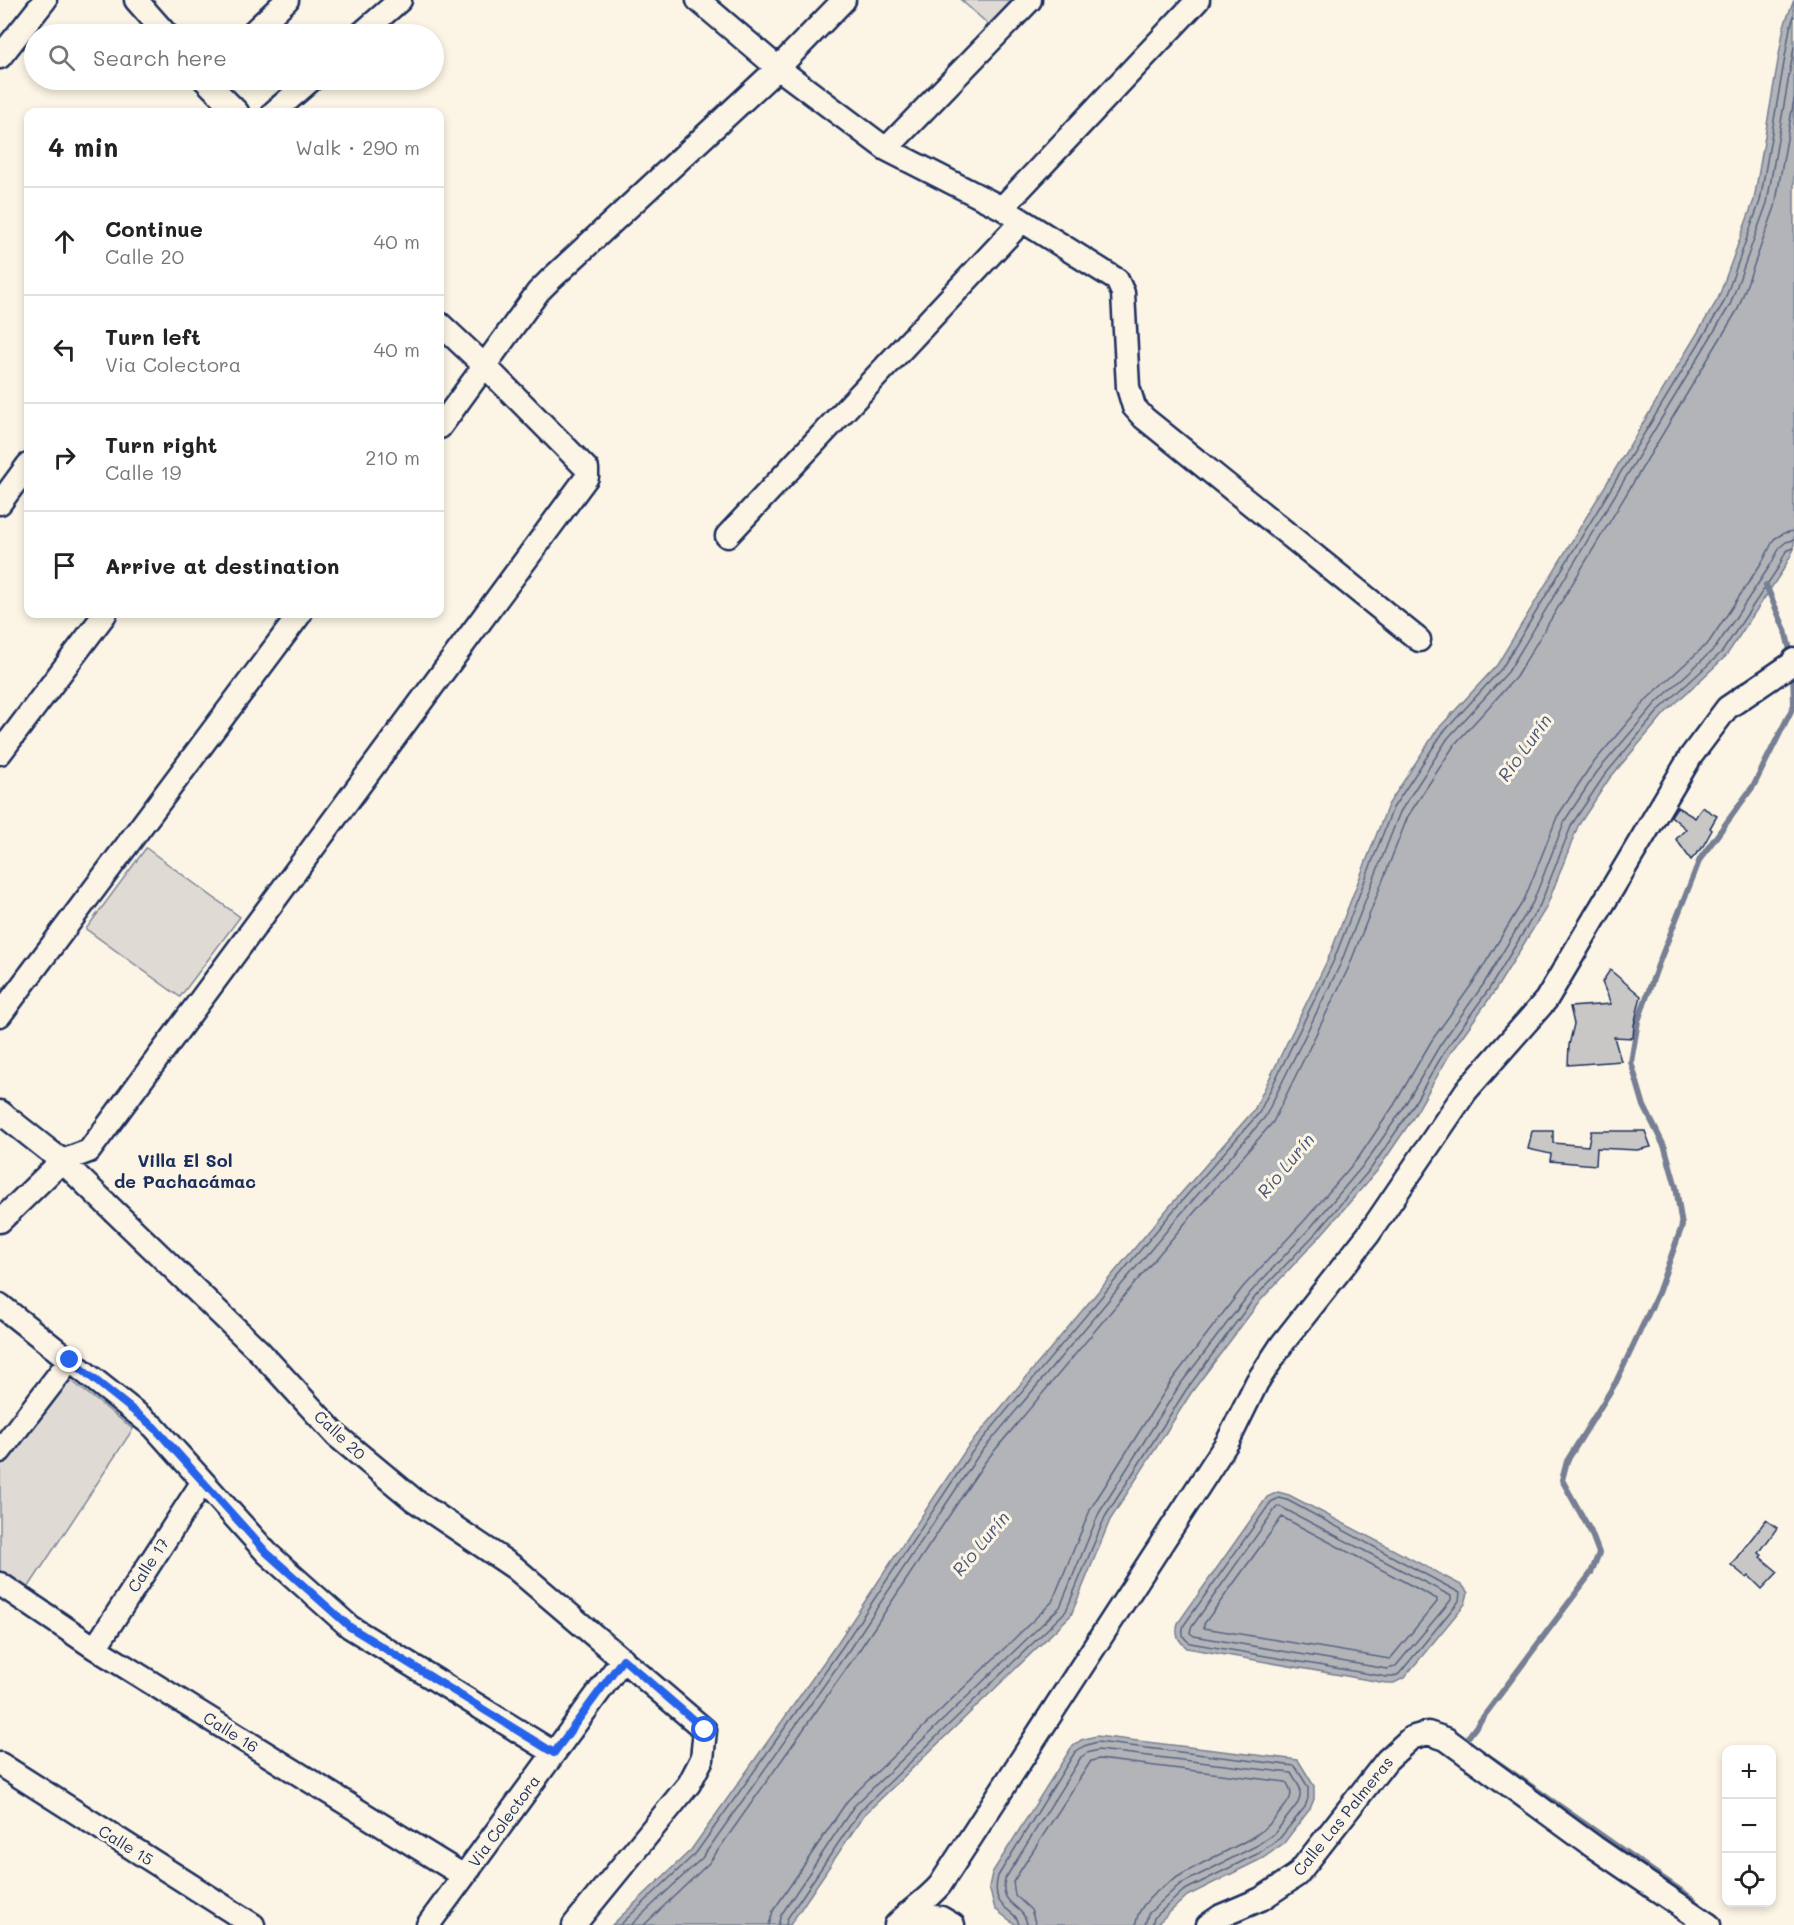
<!DOCTYPE html>
<meta charset="utf-8">
<style>
body{margin:0;font-family:Mali,sans-serif;background:#f2f2f2;color:#222}
.controls{position:absolute;right:18px;bottom:18px;display:grid;overflow:hidden;border-radius:12px;box-shadow:0 3px 9px #0003}
.controls button{width:54px;height:54px;display:grid;place-items:center;padding:0;border:0;border-bottom:2px solid #e0e0e0;background:#fff;color:#222;font:30px sans-serif}
.stop{position:absolute;width:18px;height:18px;margin:-14px;border:4px solid #2563eb;border-radius:50%;background:#fff}
.stop.end{background:#2563eb;border-color:#fff;box-shadow:0 2px 6px #0008}
.list{margin:0;padding:0;list-style:none}
h2{display:flex;justify-content:space-between;align-items:center;height:78px;margin:0;padding:0 24px;font-size:26px}
h2 small{font-size:20px;font-weight:400;color:#767676}
.list li{display:grid;grid-template-columns:39px 1fr auto;gap:18px;align-items:center;box-sizing:border-box;height:108px;padding:0 24px;border-top:2px solid #e0e0e0}
.list b{display:block;font-size:22px;white-space:nowrap}
.list p{margin:0;font-size:20px;white-space:nowrap;color:#767676}
.list em{font-size:20px;font-style:normal;color:#767676}
.icon{flex:none;width:33px;height:33px;fill:none;stroke:currentColor;stroke-width:2;stroke-linecap:round;stroke-linejoin:round}
.map{position:relative;flex:none;width:1794px;height:1925px;overflow:hidden}
.search{position:absolute;background:#fff;box-shadow:0 3px 9px #0003;left:24px;top:24px;width:420px;height:66px;display:flex;align-items:center;gap:15px;box-sizing:border-box;padding:0 21px;border-radius:33px;color:#767676;font-size:22px}
.panel{position:absolute;background:#fff;box-shadow:0 3px 9px #0003;left:24px;top:108px;width:420px;height:510px;border-radius:12px}
.map>svg:first-child{display:block}
.green{fill:#dfdbd4;stroke:#7d8599;stroke-width:1.5}
.water{fill:#b2b4b8;stroke:#767f94;stroke-width:1.5}
.lines{fill:none;stroke-linecap:round;stroke-linejoin:round}
.shore{stroke:#576482;stroke-width:1.5}
.stream{stroke:#767f94;stroke-width:6}
.building{fill:#c8c7c6;stroke:#1b2f5e;stroke-width:1.5}
.minor-casing{stroke:#1b2f5e;stroke-width:27}
.minor{stroke:#fcf5e5;stroke-width:22}
.route{stroke:#2563eb;stroke-width:8}
.labels{text-anchor:middle;stroke-width:6;stroke-linejoin:round;paint-order:stroke}
.street-label{font-size:16px;fill:#1b2f5e;stroke:#fcf5e5}
.water-label{font-size:18px;font-style:italic;fill:#485779;stroke:#fcf5e5}
.neighbourhood-label{font-size:18px;font-weight:bold;fill:#1b2f5e;stroke:#fcf5e5}
</style>
<div class="map">
<svg width="1794" height="1925" viewBox="0 0 1794 1925">
<rect width="100%" height="100%" fill="#fcf5e5"/>
<filter id="ink" filterUnits="userSpaceOnUse"><feTurbulence type="fractalNoise" baseFrequency=".0167" numOctaves="2"/><feDisplacementMap in="SourceGraphic" scale="12" xChannelSelector="R" yChannelSelector="G"/><feConvolveMatrix kernelMatrix="1 2 1 2 8 2 1 2 1" color-interpolation-filters="sRGB"/></filter>
<g filter="url(#ink)">
<path class="green" d="M961 0H1012L989 25Z
M146 848 240 917 180 997 86 929Z
M73 1382 133 1429 28 1588 0 1571V1461L63 1383Z"/>
<path class="water" d="M1794 0V549L1783 570 1726 656 1665 713 1609 779 1578 826 1546 908 1494 992 1451 1052 1413 1118 1377 1171 1321 1235 1260 1301 1191 1393 1110 1520 1071 1615 864 1815 790 1925H612L691 1850 838 1642 967 1448 1169 1207 1254 1110 1328 959 1388 805 1437 730 1497 665 1718 299 1754 200 1784 26Z
M1278 1492 1289 1495 1463 1586 1468 1593 1465 1604 1404 1678 1394 1683H1386L1187 1648C1178 1640 1175 1636 1178 1623L1267 1497Z
M1096 1736 1298 1760 1314 1786V1799L1310 1809 1284 1843 1263 1858 1187 1896 1156 1925H1016L995 1909 989 1887 992 1873 1071 1748 1081 1740Z"/>
<g class="lines">
<path class="shore" d="M1279 1498 1287 1500 1460 1593 1459 1601 1399 1674 1393 1677H1387L1190 1643C1183 1638 1181 1634 1184 1625L1271 1502Z
M1279 1506 1451 1596V1600L1395 1667 1387 1669 1194 1636 1190 1633 1191 1628 1276 1508Z
M1282 1517 1437 1599V1602L1390 1659 1204 1628V1624Z
M620 1925 696 1853 843 1646 972 1452 1173 1211 1259 1113 1333 962 1393 808 1442 734 1502 668 1724 302 1760 201 1790 28 1794 16
M631 1925 702 1858 849 1650 978 1456 1179 1216 1265 1117 1340 965 1400 812 1448 738 1508 672 1730 305 1767 203 1794 47
M644 1925 709 1863 856 1655 985 1462 1186 1222 1273 1122 1348 969 1408 816 1455 744 1516 677 1738 309 1775 207 1794 99
M769 1925 773 1911 848 1800 1052 1602 1091 1508 1172 1380 1243 1287 1304 1221 1359 1157 1394 1105 1432 1040 1475 980 1525 898 1557 817 1590 767 1648 698 1709 642 1764 559 1774 539 1784 533 1794 531
M778 1925 781 1915 854 1806 1060 1607 1099 1513 1179 1386 1250 1293 1311 1227 1366 1162 1402 1110 1440 1045 1483 985 1533 902 1565 820 1597 772 1655 704 1716 647 1771 564 1780 547 1786 542 1794 540
M786 1925 787 1919 860 1811 1066 1611 1105 1517 1186 1390 1255 1297 1317 1232 1372 1167 1408 1114 1446 1049 1489 989 1540 905 1572 824 1604 776 1660 709 1722 652 1778 568 1786 551 1794 548
M1019 1925C1017 1907 989 1912 998 1876L1075 1752 1084 1746 1097 1742 1295 1766 1308 1787V1798L1305 1807 1280 1838 1259 1853 1183 1891 1154 1918 1152 1925
M1027 1925C1025 1904 998 1907 1005 1879L1081 1757 1087 1753 1098 1750 1291 1773 1300 1788V1797L1298 1803 1275 1833 1256 1846 1179 1885 1148 1914 1145 1925
M1036 1925 1031 1910 1015 1895 1013 1882 1091 1761 1099 1759 1286 1782C1295 1794 1290 1800 1282 1810 1272 1822 1264 1831 1251 1838 1222 1856 1137 1886 1136 1925"/>
<path class="stream" d="M1766 585 1785 630 1792 658
M1472 1745 1466 1740 1591 1573 1599 1553 1591 1532 1562 1480 1567 1461 1616 1382 1658 1293 1682 1226 1676 1187 1665 1148 1644 1106 1631 1062 1638 1021 1658 965 1700 859 1754 785 1794 705 1793 671
M1485 1754 1694 1900"/>
</g>
<path class="building" d="M1677 807 1695 818 1702 807 1717 816 1710 828 1712 830 1703 846 1691 860 1676 839 1686 829 1671 816Z
M1610 970 1641 996 1634 1025 1633 1038 1614 1037 1621 1061 1568 1065 1569 1045 1574 1024 1570 1007 1611 1004 1602 982Z
M1532 1131H1553V1143L1588 1146 1591 1131H1645L1651 1147 1637 1150 1597 1148 1596 1165 1550 1161 1551 1154 1528 1149Z
M1766 1520 1777 1528 1759 1553 1762 1555 1760 1557 1778 1572 1762 1589 1749 1576 1747 1578 1731 1565Z"/>
<g class="lines">
<defs>
<path id="minor" d="M136 0 166 34
M698 0 778 68 886 149 1002 208 1117 280 1123 293 1128 387 1134 407 1144 418 1419 640
M251 34 287 0
M361 34 400 0
M0 57 45 0
M205 80 237 112
M274 112 311 80
M886 149 1030 0
M1002 208 1198 0
M440 427 538 292 550 280 778 68 844 0
M0 503 28 465
M727 536 1022 221
M0 753 105 614
M0 1015 300 614
M0 1112 62 1161 259 1351 337 1436 414 1500 515 1568 705 1730 702 1759 689 1784 574 1925
M0 1221 62 1161 89 1151 587 477V469L485 366 440 324
M0 1305 154 1427 267 1553 350 1627 554 1753
M0 1451 70 1360
M0 1584 95 1648 464 1876
M95 1648 202 1483
M0 1764 253 1925
M908 1913 941 1918 953 1925
M428 1925 623 1659
M896 1925C910 1910 926 1901 940 1885L1228 1441 1257 1382 1282 1344 1368 1235 1466 1091 1546 1000 1691 756 1727 708 1793 663 1794 660
M1208 1925 1221 1916 1261 1899 1297 1875 1387 1760 1411 1738 1428 1733 1446 1739 1594 1847 1709 1925"/>
</defs>
<use href="#minor" class="minor-casing"/>
<use href="#minor" class="minor"/>
</g>
</g>
<g class="lines" filter="url(#ink)">
<path class="route" d="M70 1360 154 1427 267 1553 350 1627 554 1753 623 1659 705 1730"/>
</g>
<g class="labels">
<g class="street-label">
<text transform="translate(340 1435) rotate(43)" y="6">Calle 20</text>
<text transform="translate(148 1565) rotate(-57)" y="6">Calle 17</text>
<text transform="translate(231 1732) rotate(32)" y="6">Calle 16</text>
<text transform="translate(1343 1816) rotate(-51)" y="6">Calle Las Palmeras</text>
<text transform="translate(504 1821) rotate(-54)" y="6">Via Colectora</text>
<text transform="translate(126 1845) rotate(32)" y="6">Calle 15</text>
</g>
<g class="water-label">
<text transform="translate(1525 748) rotate(-54)" y="6">Río Lurín</text>
<text transform="translate(1286 1166) rotate(-50)" y="6">Río Lurín</text>
<text transform="translate(981 1544) rotate(-50)" y="6">Río Lurín</text>
</g>
<g class="neighbourhood-label">
<text x="185" y="1167">Villa El Sol<tspan x="185" dy="21">de Pachacámac</tspan></text>
</g>
</g>
</svg>
<div class="controls">
<button>+</button>
<button>−</button>
<button><svg class="icon" aria-label="locate" viewBox="0 0 24 24"><circle cx="12" cy="12" r="6"/><path d="M12 2v4M12 18v4M2 12h4M18 12h4"/></svg></button>
</div>
<div class="stop" style="left:705px;top:1730px"></div>
<div class="stop end" style="left:70px;top:1360px"></div>
<div class="search"><svg class="icon" aria-label="search" viewBox="0 0 24 24"><circle cx="10" cy="10" r="6"/><path d="M15 15l6 6"/></svg>Search here</div>
<section class="panel">
<h2>4 min<small>Walk · 290 m</small></h2>
<ul class="list">
<li><svg class="icon" aria-label="ahead" viewBox="0 0 24 24"><path d="M12 20V5M6 11l6-6 6 6"/></svg><div><b>Continue</b><p>Calle 20</p></div><em>40 m</em></li>
<li><svg class="icon" aria-label="left" viewBox="0 0 24 24"><path d="M17 20v-9H6M10 6l-5 5 5 5"/></svg><div><b>Turn left</b><p>Via Colectora</p></div><em>40 m</em></li>
<li><svg class="icon" aria-label="right" viewBox="0 0 24 24"><path d="M7 20v-9h11M14 6l5 5-5 5"/></svg><div><b>Turn right</b><p>Calle 19</p></div><em>210 m</em></li>
<li><svg class="icon" aria-label="arrive" viewBox="0 0 24 24"><path d="M6 21V4h12l-3 4 3 4H6"/></svg><div><b>Arrive at destination</b></div></li>
</ul>
</section>
</div>
